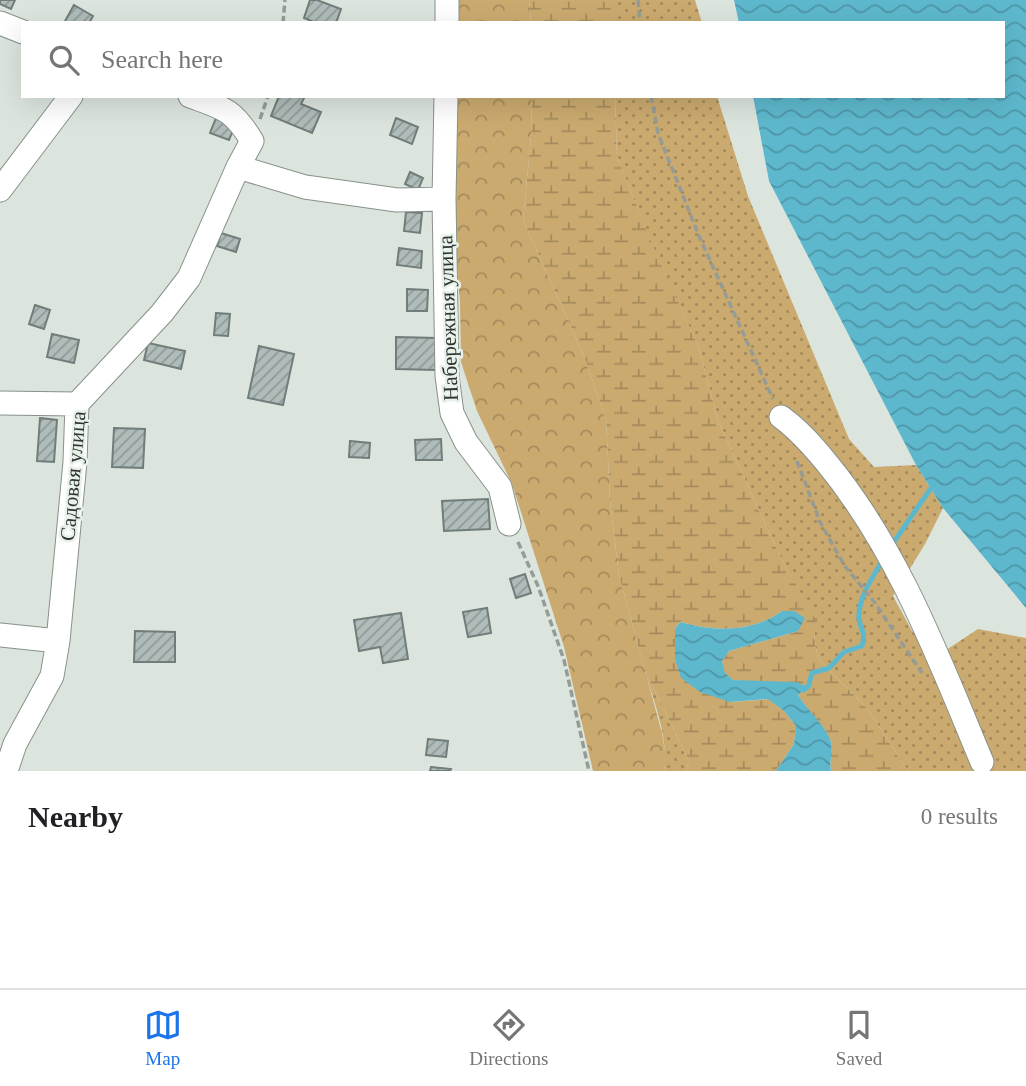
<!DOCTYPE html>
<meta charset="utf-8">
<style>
body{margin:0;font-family:Georgia,serif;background:#f6f6f6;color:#202124}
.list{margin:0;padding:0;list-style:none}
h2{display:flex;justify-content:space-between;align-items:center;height:91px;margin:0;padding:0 28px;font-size:30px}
h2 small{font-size:23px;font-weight:400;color:#757577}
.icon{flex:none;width:38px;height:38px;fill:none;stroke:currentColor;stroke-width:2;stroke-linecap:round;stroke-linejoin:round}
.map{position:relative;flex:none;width:1026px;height:771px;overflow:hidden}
.search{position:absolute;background:#fff;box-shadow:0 7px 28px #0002;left:21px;right:21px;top:21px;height:77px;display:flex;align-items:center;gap:18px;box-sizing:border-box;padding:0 24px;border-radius:0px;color:#757577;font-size:26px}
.sheet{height:217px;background:#fff}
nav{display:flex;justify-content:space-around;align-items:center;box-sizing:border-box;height:98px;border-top:2px solid #e0e0e0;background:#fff;font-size:19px;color:#757577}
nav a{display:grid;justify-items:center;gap:4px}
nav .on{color:#1a73e8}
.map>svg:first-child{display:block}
.grass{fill:url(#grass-dots)}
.forest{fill:url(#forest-crowns)}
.wetland{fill:url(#wetland-marsh)}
.water{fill:url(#water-waves)}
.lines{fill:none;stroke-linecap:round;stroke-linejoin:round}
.stream{stroke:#5eb8cd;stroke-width:5}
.building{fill:url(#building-hatch);stroke:#717d7a;stroke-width:2}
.minor-casing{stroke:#889189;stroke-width:25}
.path{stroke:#959c96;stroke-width:3.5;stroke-dasharray:7 3.5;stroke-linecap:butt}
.minor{stroke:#fff;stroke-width:23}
.labels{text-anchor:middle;stroke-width:5;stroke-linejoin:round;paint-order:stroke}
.street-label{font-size:21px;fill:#303431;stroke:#e9f2ea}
</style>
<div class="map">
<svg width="1026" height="771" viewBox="0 0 1026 771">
<defs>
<pattern id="grass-dots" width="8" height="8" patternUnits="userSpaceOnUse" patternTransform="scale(1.75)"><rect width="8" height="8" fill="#cbaa6f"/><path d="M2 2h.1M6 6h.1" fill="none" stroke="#a58b5c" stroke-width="1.8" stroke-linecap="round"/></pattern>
<pattern id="forest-crowns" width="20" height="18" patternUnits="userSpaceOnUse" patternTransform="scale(1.75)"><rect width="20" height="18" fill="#cbaa6f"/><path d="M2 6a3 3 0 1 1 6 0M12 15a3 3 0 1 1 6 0" fill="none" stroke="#a58b5c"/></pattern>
<pattern id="wetland-marsh" width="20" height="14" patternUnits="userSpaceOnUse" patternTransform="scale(1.75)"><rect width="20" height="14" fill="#cbaa6f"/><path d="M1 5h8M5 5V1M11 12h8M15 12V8" fill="none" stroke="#a58b5c"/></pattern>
<pattern id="water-waves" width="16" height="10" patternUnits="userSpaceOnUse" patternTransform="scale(1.75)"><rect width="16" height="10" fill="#5eb8cd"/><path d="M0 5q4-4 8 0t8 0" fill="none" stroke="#4e96a7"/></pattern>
<pattern id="building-hatch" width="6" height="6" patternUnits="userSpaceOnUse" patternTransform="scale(1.75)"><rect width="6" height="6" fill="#afbcb9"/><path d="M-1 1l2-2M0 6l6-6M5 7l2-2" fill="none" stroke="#8f9a97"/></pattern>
</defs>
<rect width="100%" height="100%" fill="#dce5dd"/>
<path class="grass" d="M614 0H695L702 23H614Z
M615 96H717L748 196 849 439 874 467 916 465 943 508 925 544 893 596 912 631 937 656 978 629 1026 638V771H908L867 708 818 659 814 636 816 622 782 560 718 421 699 348 658 259 617 157Z
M645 671 689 761 686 771H664C669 738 654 703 645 671Z"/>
<path class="forest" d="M454 0H529L531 23H453Z
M452 96H532L531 137 523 220 584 356 606 419 610 501 619 575 662 733 666 758 664 771H593L564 647 512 484 477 411 461 362 460 302 450 181Z"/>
<path class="wetland" d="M529 0H614V23H531Z
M532 96H615L617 157 658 258 699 348 718 421 782 560 817 622 814 636 818 659 867 708 908 771H831C829 762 833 751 831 742 827 728 806 710 798 695L807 688 733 680 724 673 722 661 729 651 798 631 782 611C751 633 716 632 680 622L675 629V659L730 702 769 699 784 711 796 726 794 744 776 771H686L689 761 645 671 619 575 610 501 606 419 584 356 523 220 531 137Z"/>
<path class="water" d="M734 0H1026V608L943 508 916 465 769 181 753 96H1003V23H739Z
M782 611H794L805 618 798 631 729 651 722 661 725 673 733 680 796 682 808 687 798 695C807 710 827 727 831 742 833 751 829 762 831 771H776L794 744 796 726 784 711 768 699 730 702 700 692 681 678 675 659V629L680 622C715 632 751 633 782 611Z"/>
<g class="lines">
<path class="stream" d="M891 546 931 488
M803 690 808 687 812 673 829 668 844 652 862 646C866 631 861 632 859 619 857 600 873 576 883 560"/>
</g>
<path class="building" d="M0 0H15L11 9 0 4Z
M310 0H317L341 9 336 23H316L304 18Z
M74 5 93 16 89 23H64Z
M279 96H305L301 104 321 112 312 133 271 116Z
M216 118 235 125 229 140 210 133Z
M396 118 418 127 412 144 390 135Z
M410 172 423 178 418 190 405 184Z
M406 212 422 213 420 233 404 231Z
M221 233 240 239 236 252 217 246Z
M399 248 422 251 421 268 397 265Z
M407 289 428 290 427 311H407Z
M35 305 50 310 44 329 29 324Z
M216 313 230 314 228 336 214 335Z
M52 334 79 340 74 363 47 357Z
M396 337 437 338 436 370 396 369Z
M148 343 185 351 181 369 144 360Z
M259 346 294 354 283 405 248 398Z
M40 418 57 420 54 462 37 461Z
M114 428 145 429 143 468 112 467Z
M441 439 442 460H416L415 440Z
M350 441 370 443 369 458 349 457Z
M488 499 490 529 444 531 442 501Z
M525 574 531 593 516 598 510 579Z
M487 608 491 633 468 637 463 612Z
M401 613 408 659 383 663 380 647 359 651 354 620Z
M135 631 175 632V662H134Z
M428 739 448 741 446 757 426 755Z
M431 767 451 769 450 771H430Z"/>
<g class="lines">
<defs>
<path id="minor" d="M0 23 23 32
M447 23V0
M446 96 444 199 447 376 452 413 466 442 500 487 509 524
M238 167 305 187 397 200 444 199
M0 190 71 96
M0 403 77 404
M781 417C799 430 812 445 826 462 898 549 939 659 982 762
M0 635 58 641
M6 771 15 744 52 676 58 641 75 462 77 404 162 313 189 278 238 167 252 141C233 109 223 108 190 96"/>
</defs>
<use href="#minor" class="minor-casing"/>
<path class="path" d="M638 0 640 23
M283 23 285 0
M651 96 658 133 699 236 773 399
M260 119 268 96
M797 461 820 522 844 565 875 603 922 673
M518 542 538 586 564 660 589 771"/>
<use href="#minor" class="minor"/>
</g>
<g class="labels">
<g class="street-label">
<text transform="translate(448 318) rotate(-92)" y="7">Набережная улица</text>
<text transform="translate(73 476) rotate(-85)" y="7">Садовая улица</text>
</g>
</g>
</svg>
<div class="search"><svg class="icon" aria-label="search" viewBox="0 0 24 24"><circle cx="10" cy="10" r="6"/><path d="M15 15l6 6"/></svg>Search here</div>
</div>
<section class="sheet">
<h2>Nearby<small>0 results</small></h2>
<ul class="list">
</ul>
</section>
<nav>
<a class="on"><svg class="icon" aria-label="map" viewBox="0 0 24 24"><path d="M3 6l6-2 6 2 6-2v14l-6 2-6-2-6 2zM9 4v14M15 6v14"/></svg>Map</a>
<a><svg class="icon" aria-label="directions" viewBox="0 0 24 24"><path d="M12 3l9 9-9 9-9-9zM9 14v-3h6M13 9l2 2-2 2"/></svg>Directions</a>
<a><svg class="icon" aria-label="saved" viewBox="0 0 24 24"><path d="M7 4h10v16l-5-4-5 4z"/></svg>Saved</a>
</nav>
